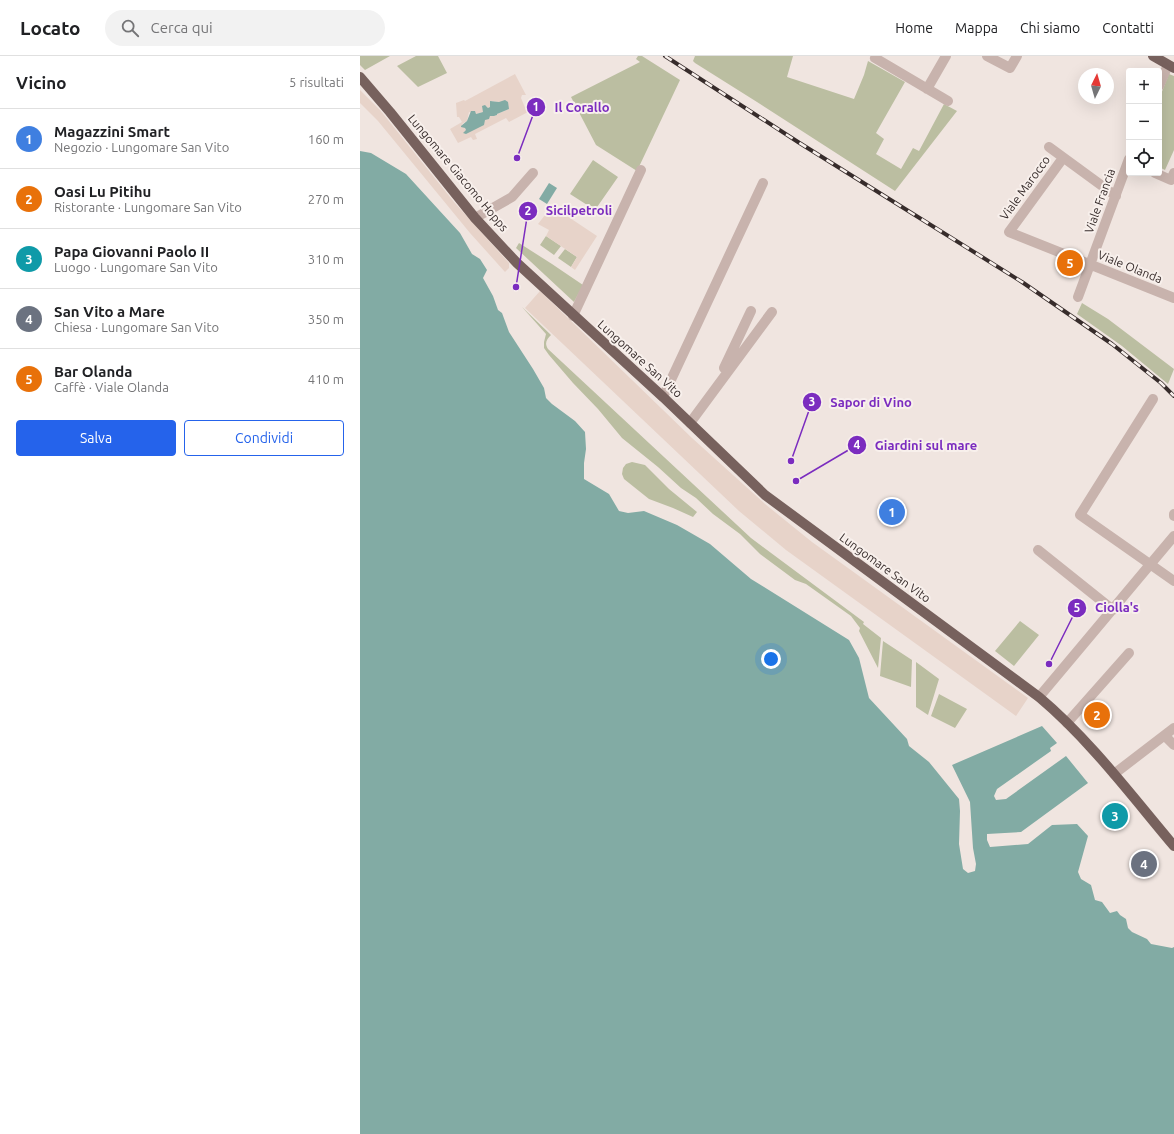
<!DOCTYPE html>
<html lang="it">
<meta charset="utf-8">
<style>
body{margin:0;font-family:Ubuntu,sans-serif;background:#f2f2f2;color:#202124}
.controls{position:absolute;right:12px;top:12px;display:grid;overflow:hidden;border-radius:4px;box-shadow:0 4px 16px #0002}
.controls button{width:36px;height:36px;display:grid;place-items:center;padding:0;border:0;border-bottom:1px solid #e0e0e0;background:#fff;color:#202124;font:20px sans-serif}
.compass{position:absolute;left:718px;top:12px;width:36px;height:36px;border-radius:50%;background:#fff;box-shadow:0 4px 16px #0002;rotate:5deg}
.you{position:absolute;left:411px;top:603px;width:14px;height:14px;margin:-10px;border:3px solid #fff;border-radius:50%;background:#1a73e8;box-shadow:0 0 0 6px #1a73e833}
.badge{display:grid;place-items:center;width:26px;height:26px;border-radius:50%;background:#2563eb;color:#fff;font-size:13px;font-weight:700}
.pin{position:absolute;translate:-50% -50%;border:2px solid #fff;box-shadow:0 1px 4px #0006}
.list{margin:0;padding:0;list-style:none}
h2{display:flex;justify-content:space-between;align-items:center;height:52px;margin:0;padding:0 16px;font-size:17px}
h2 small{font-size:13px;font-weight:400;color:#757577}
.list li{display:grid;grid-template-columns:26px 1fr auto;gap:12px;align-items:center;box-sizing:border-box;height:60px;padding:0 16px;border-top:1px solid #e0e0e0}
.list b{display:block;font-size:15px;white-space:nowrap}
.list p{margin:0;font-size:13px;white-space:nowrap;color:#757577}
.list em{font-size:13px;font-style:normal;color:#757577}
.actions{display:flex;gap:8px;padding:12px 16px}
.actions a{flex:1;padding:9px 0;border:1px solid #2563eb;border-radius:4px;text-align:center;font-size:14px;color:#2563eb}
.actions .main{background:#2563eb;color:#fff}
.icon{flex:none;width:22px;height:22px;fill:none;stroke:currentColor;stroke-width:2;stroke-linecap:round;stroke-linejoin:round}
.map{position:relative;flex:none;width:814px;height:1078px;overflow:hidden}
header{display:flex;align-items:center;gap:24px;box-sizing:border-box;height:56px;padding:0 20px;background:#fff;border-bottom:1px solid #e0e0e0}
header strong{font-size:19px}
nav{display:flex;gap:22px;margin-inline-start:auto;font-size:14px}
.search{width:280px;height:36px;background:#f2f2f2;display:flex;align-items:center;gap:10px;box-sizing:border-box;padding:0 14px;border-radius:22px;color:#757577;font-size:15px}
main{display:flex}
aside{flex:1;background:#fff}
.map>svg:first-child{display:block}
.green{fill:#bbbea1}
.plaza{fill:#e7d3c9;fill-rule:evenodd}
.water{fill:#82aba4}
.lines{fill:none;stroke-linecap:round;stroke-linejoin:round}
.minor{stroke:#c8b3ad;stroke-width:10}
.major{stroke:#77615d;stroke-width:10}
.rail-casing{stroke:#372c2b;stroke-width:4}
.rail{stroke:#f8f0ec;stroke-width:2.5;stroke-dasharray:8;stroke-linecap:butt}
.labels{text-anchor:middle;stroke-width:4;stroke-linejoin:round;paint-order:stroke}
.street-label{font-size:12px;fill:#372c2b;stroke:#f8f0ec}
.leader{fill:none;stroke:#7b2cbf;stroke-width:1.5}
.callout-dot{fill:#7b2cbf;stroke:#f8f0ec;stroke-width:1.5}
.mark-label{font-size:12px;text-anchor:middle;font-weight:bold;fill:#fff}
.callout-label{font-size:13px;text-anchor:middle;font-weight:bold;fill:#7b2cbf;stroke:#f8f0ec;stroke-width:4;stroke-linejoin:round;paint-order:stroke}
</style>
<header>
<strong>Locato</strong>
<div class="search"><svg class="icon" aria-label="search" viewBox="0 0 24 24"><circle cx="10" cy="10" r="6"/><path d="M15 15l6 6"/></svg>Cerca qui</div>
<nav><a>Home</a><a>Mappa</a><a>Chi siamo</a><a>Contatti</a></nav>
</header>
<main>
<aside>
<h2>Vicino<small>5 risultati</small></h2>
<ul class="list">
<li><span class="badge" style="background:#3f7fe0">1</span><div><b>Magazzini Smart</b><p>Negozio · Lungomare San Vito</p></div><em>160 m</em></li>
<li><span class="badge" style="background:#e8710a">2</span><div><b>Oasi Lu Pitihu</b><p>Ristorante · Lungomare San Vito</p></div><em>270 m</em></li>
<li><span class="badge" style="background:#0f9aa8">3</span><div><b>Papa Giovanni Paolo II</b><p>Luogo · Lungomare San Vito</p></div><em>310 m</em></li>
<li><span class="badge" style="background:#6b7280">4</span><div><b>San Vito a Mare</b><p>Chiesa · Lungomare San Vito</p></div><em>350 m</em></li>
<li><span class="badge" style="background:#e8710a">5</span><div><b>Bar Olanda</b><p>Caffè · Viale Olanda</p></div><em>410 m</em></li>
</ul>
<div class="actions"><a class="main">Salva</a><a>Condividi</a></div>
</aside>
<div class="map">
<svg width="814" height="1078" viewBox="0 0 814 1078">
<rect width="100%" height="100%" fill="#f0e5e0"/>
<path class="green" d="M0 0H30L5 14 0 9Z
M56 0H78L87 17 58 31 37 10Z
M278 0H282L320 24 277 115 236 89 211 41 280 6 276 3Z
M335 0H433L427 21 494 43 504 19 508 5 545 26 516 77 524 83 516 98 541 113 553 92 559 95 584 48 597 55 535 135 397 46 335 7 333 5Z
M809 18 814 20V94L805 114 799 111V43Z
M233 104 258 121 235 154 210 138Z
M186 180 201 190 194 199 180 189Z
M159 187 192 208 223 229 214 246 156 192Z
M205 193 217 201 211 211 198 202Z
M722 247 748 263 814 313 808 328 762 290 717 258Z
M162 251 191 279C187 283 184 287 188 293L391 482 504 566 503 568 521 582 518 612 499 575 500 572 491 560 446 528 435 524 400 498 380 478 353 458 336 442 321 432 298 411 262 382 238 353 213 327 189 299 184 292V286L186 278Z
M272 406 285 409 309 433 337 456 333 461 313 452 289 443 264 423 262 418 263 412 266 408Z
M660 565 679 579 654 610 635 595Z
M523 585 552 604 551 631 520 620Z
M556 606 579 623 568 659 556 651Z
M579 638 607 653 595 672 571 660Z"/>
<path class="plaza" d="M155 18 166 39H162L161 42 166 54 168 56 149 66 146 62 115 78 117 83 113 84 111 81 98 87 90 73 102 66 99 61H97L96 47 104 44 105 45ZM132 45 139 46 149 53 137 58V59L134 60H130L106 74 102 68 107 65 109 56 116 58 123 56 126 50 128 52 130 51Z
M0 34 20 54 94 146 149 207V212L145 216 110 177 18 65 0 47Z
M192 150 237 180 215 214 211 211 217 201 186 180 189 174 178 168Z
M180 235 332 382 405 448 452 486 668 642 656 660 426 494 379 455 165 252Z"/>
<path class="water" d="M145 44 148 46 149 53 137 58V59L134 60H130L129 63 125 64 124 69 106 78 103 77 106 74 105 72 101 71V70L107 65 111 55H115L116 58 123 56 122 50 125 49 128 52 130 51V45L139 46Z
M0 95 11 97 46 118 100 177 112 198 120 203 127 214 123 222 133 240 138 254 142 257 149 276 173 313 184 332 186 342 192 348 215 365 225 376 226 393 224 407V423L249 438 259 455 268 457 284 455 317 469 350 488 391 523 489 584 499 602 509 642 547 683 549 690 569 706 599 743 600 755 599 788 603 813 608 817 615 815 616 808 613 792 610 746 592 709 682 670 697 687 690 692 691 695 637 733 634 740 636 744 646 743 706 700 728 727 661 776 627 778V784L630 791 668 788 692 769 717 768 728 780 718 816 721 823 731 829 735 844 742 846 750 857 757 855 760 859 766 863 768 872 772 876 787 883 791 888 812 892 814 891V1078H0Z
M189 127 197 132 187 148 179 143Z"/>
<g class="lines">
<path class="minor" d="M516 0 515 2 588 45
M627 0 650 12 657 0
M799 30 808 9
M567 33 586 0
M689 91 756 140
M703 102 649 176 814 242
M795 117 811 124 814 117
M115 162 152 141 173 117
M718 241 769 103
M213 260 281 114
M364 312 391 255
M303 341 403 127
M793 343 720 459 814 525
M330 367 412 256
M814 458V460
M678 494 753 554
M679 641 814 480
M707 667 769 597
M805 680 814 689
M754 718 814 672"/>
<path class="major" d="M793 0 814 12
M0 21 30 56 115 162 157 207 303 341 405 439 679 641C730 684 771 739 814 790"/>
<defs>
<path id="rail" d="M305 0 438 86 662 226 752 288 801 327 814 340"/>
</defs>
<use href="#rail" class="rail-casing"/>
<use href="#rail" class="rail"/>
</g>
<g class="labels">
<g class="street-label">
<text transform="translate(98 117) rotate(50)" y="4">Lungomare Giacomo Hopps</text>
<text transform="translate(665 132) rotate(-54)" y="4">Viale Marocco</text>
<text transform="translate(740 145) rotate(-70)" y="4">Viale Francia</text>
<text transform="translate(770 211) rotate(22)" y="4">Viale Olanda</text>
<text transform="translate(280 303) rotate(42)" y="4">Lungomare San Vito</text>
<text transform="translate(525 512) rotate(36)" y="4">Lungomare San Vito</text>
</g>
</g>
<path class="leader" d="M157 102L176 51M156 231L168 155M431 405L452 346M436 425L497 389M689 608L717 552"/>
<g class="callout-dot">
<circle cx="157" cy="102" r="4"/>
<circle cx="156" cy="231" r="4"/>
<circle cx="431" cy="405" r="4"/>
<circle cx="436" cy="425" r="4"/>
<circle cx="689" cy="608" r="4"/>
<circle cx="176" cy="51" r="10"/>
<circle cx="168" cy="155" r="10"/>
<circle cx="452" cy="346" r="10"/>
<circle cx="497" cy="389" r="10"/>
<circle cx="717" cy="552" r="10"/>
</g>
<g class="mark-label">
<text x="176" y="55">1</text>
<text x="168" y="159">2</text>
<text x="452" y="350">3</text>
<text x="497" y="393">4</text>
<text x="717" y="556">5</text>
</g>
<g class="callout-label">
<text x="222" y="56">Il Corallo</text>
<text x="219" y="159">Sicilpetroli</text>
<text x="511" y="351">Sapor di Vino</text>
<text x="566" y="394">Giardini sul mare</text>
<text x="757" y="556">Ciolla's</text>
</g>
</svg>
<div class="controls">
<button>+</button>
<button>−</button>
<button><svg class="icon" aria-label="locate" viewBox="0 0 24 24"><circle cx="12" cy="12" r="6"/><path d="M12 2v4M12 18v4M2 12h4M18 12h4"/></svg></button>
</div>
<svg class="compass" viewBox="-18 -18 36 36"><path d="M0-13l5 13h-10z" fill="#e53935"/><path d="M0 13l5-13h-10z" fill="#757577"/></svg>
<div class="you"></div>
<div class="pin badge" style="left:532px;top:456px;background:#3f7fe0">1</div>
<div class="pin badge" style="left:737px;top:659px;background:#e8710a">2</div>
<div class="pin badge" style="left:755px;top:760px;background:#0f9aa8">3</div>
<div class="pin badge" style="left:784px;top:808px;background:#6b7280">4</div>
<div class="pin badge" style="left:710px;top:207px;background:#e8710a">5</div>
</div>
</main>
